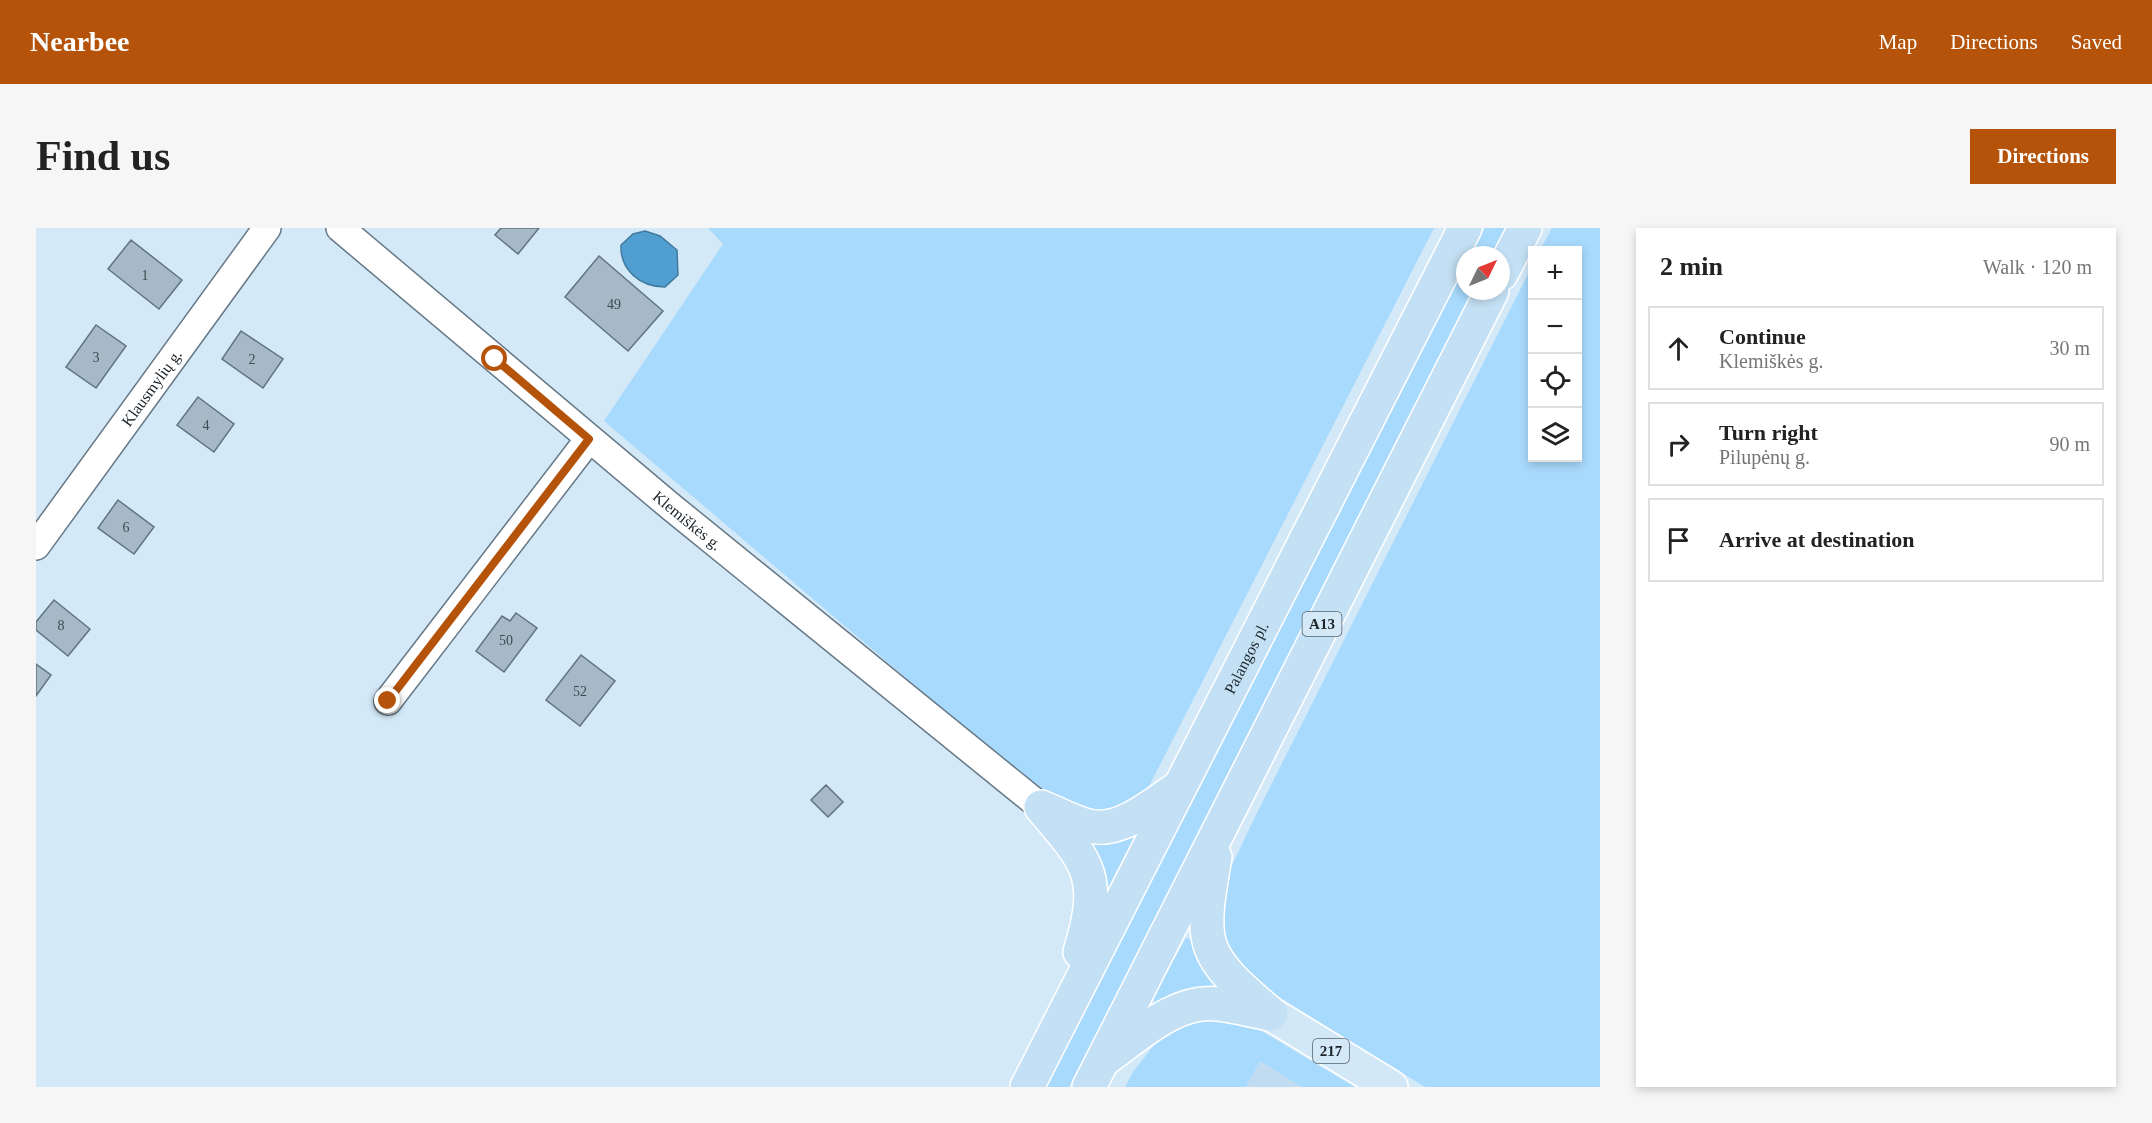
<!DOCTYPE html>
<meta charset="utf-8">
<style>
body{margin:0;font-family:Georgia,serif;background:#f6f6f6;color:#222}
.controls{position:absolute;right:18px;top:18px;display:grid;overflow:hidden;border-radius:0px;box-shadow:0 3px 9px #0003}
.controls button{width:54px;height:54px;display:grid;place-items:center;padding:0;border:0;border-bottom:2px solid #e0e0e0;background:#fff;color:#222;font:30px sans-serif}
.compass{position:absolute;left:1420px;top:18px;width:54px;height:54px;border-radius:50%;background:#fff;box-shadow:0 3px 9px #0003;rotate:47deg}
.stop{position:absolute;width:18px;height:18px;margin:-14px;border:4px solid #b45309;border-radius:50%;background:#fff}
.stop.end{background:#b45309;border-color:#fff;box-shadow:0 2px 6px #0008}
.list{margin:0;padding:0;list-style:none}
h2{display:flex;justify-content:space-between;align-items:center;height:78px;margin:0;padding:0 24px;font-size:26px}
h2 small{font-size:20px;font-weight:400;color:#767676}
.list li{display:grid;grid-template-columns:39px 1fr auto;gap:18px;align-items:center;box-sizing:border-box;height:84px;margin:0 12px 12px;padding:0 12px;border:2px solid #e0e0e0;border-radius:0px}
.list b{display:block;font-size:22px;white-space:nowrap}
.list p{margin:0;font-size:20px;white-space:nowrap;color:#767676}
.list em{font-size:20px;font-style:normal;color:#767676}
.icon{flex:none;width:33px;height:33px;fill:none;stroke:currentColor;stroke-width:2;stroke-linecap:round;stroke-linejoin:round}
.map{position:relative;flex:none;width:1564px;height:859px;overflow:hidden;border-radius:0px}
header{display:flex;align-items:center;gap:36px;box-sizing:border-box;height:84px;padding:0 30px;background:#b45309;color:#fff}
header strong{font-size:28px}
nav{display:flex;gap:33px;margin-inline-start:auto;font-size:21px}
.intro{display:flex;align-items:center;justify-content:space-between;box-sizing:border-box;height:144px;padding:0 36px}
h1{margin:0;font-size:42px}
.button{padding:15px 27px;border-radius:0px;background:#b45309;color:#fff;font-size:21px;font-weight:700}
main{display:flex;gap:36px;padding:0 36px}
aside{flex:1;background:#fff;border-radius:0px;box-shadow:0 3px 9px #0003}
.map>svg:first-child{display:block}
.built{fill:#c1dcf0}
.green{fill:#a8dafd}
.water{fill:#519ed0;stroke:#417a9e;stroke-width:1.5}
.building{fill:#a5b9c7;stroke:#607380;stroke-width:1.5}
.lines{fill:none;stroke-linecap:round;stroke-linejoin:round}
.minor-casing{stroke:#667886;stroke-width:30}
.primary-casing{stroke:#fff;stroke-width:36}
.trunk-casing{stroke:#fff;stroke-width:36}
.minor{stroke:#fff;stroke-width:27}
.primary{stroke:#d3e8f7;stroke-width:33}
.trunk{stroke:#c4e0f4;stroke-width:33}
.route{stroke:#b45309;stroke-width:8}
.labels{text-anchor:middle;stroke-width:6;stroke-linejoin:round;paint-order:stroke}
.number-label{font-size:14px;fill:#3f4a51}
.shield{fill:#d4e9f8;stroke:#546068;stroke-width:1.5}
.shield-label{font-size:15px;font-weight:bold;fill:#1d252a}
.street-label{font-size:16px;fill:#1d252a;stroke:#d4e9f8}
</style>
<header>
<strong>Nearbee</strong>
<nav><a>Map</a><a>Directions</a><a>Saved</a></nav>
</header>
<div class="intro"><h1>Find us</h1><a class="button">Directions</a></div>
<main>
<div class="map">
<svg width="1564" height="859" viewBox="0 0 1564 859">
<rect width="100%" height="100%" fill="#d4e9f8"/>
<path class="built" d="M1224 833 1266 859H1210Z"/>
<path class="green" d="M672 0H1398L1107 570C1071 590 1056 592 1018 576L568 193 687 16Z
M1449 0H1471L1457 27H1435Z
M1516 0H1564V859H1389L1220 755 1189 718 1181 693 1190 650 1217 593 1496 38V230H1542V22H1504Z
M1429 39V63H1439L1051 824 1033 859H1010Z
M1101 603 1071 662 1066 661 1048 611Z
M1150 710 1156 711C1160 729 1175 742 1178 759L1124 776 1118 774V766Z
M1173 790 1209 793 1319 859H1266L1224 833 1210 859H1089L1097 844 1126 807Z"/>
<path class="water" d="M609 3 624 8 641 22 642 47 629 59C604 59 584 42 585 17L597 6Z"/>
<path class="building" d="M465 0H503L482 26 459 7Z
M95 12 146 52 123 81 72 41Z
M563 28 627 83 592 123 529 69Z
M60 97 90 118 60 160 30 139Z
M205 103 247 131 227 160 186 131Z
M162 169 198 196 178 224 141 197Z
M82 272 118 299 98 326 62 300Z
M18 372 54 401 32 428 0 402V394Z
M480 385 501 400 468 444 440 423 466 388 474 393Z
M545 427 579 453 544 498 510 472Z
M0 436 15 447 0 468Z
M790 557 807 574 792 589 775 572Z"/>
<g class="lines">
<defs>
<g id="minor">
<path id="s1" d="M304 0 634 278 1005 579"/>
<path id="s2" d="M0 318 231 0"/>
<path d="M352 473 553 211"/>
</g>
<path id="primary" d="M1235 786 1355 859"/>
<g id="trunk">
<path d="M1465 46 1489 0"/>
<path d="M1005 579C1053 635 1067 649 1044 724"/>
<path d="M1010 581C1022 586 1035 593 1049 597 1082 608 1116 577 1142 560"/>
<path d="M1179 629C1163 720 1165 726 1235 786"/>
<path d="M1070 830C1102 808 1139 771 1182 776 1199 778 1216 782 1233 786"/>
<path id="s3" d="M991 859 1429 0"/>
<path d="M1053 859 1456 63"/>
</g>
</defs>
<use href="#minor" class="minor-casing"/>
<use href="#primary" class="primary-casing"/>
<use href="#trunk" class="trunk-casing"/>
<use href="#minor" class="minor"/>
<use href="#primary" class="primary"/>
<use href="#trunk" class="trunk"/>
</g>
<g class="lines">
<path class="route" d="M352 473 553 211 459 131"/>
</g>
<g class="labels">
<g class="number-label">
<text x="109" y="52">1</text>
<text x="578" y="81">49</text>
<text x="60" y="134">3</text>
<text x="216" y="136">2</text>
<text x="170" y="202">4</text>
<text x="90" y="304">6</text>
<text x="25" y="402">8</text>
<text x="470" y="417">50</text>
<text x="544" y="468">52</text>
</g>
<g class="shield">
<rect x="1266.5" y="384" width="39" height="24" rx="4.5"/>
<rect x="1277" y="811" width="36" height="24" rx="4.5"/>
</g>
<g class="shield-label">
<text x="1286" y="401">A13</text>
<text x="1295" y="828">217</text>
</g>
<g class="street-label">
<text dy="6" stroke="none"><textPath href="#s2" startOffset="196">Klausmylių g.</textPath></text>
<text dy="6" stroke="none"><textPath href="#s1" startOffset="454">Klemiškės g.</textPath></text>
<text dy="6" stroke="none"><textPath href="#s3" startOffset="482">Palangos pl.</textPath></text>
</g>
</g>
</svg>
<div class="controls">
<button>+</button>
<button>−</button>
<button><svg class="icon" aria-label="locate" viewBox="0 0 24 24"><circle cx="12" cy="12" r="6"/><path d="M12 2v4M12 18v4M2 12h4M18 12h4"/></svg></button>
<button><svg class="icon" aria-label="layers" viewBox="0 0 24 24"><path d="M12 4l9 5-9 5-9-5zM3 14l9 5 9-5"/></svg></button>
</div>
<svg class="compass" viewBox="-18 -18 36 36"><path d="M0-13l5 13h-10z" fill="#e53935"/><path d="M0 13l5-13h-10z" fill="#767676"/></svg>
<div class="stop" style="left:459px;top:131px"></div>
<div class="stop end" style="left:352px;top:473px"></div>
</div>
<aside>
<h2>2 min<small>Walk · 120 m</small></h2>
<ul class="list">
<li><svg class="icon" aria-label="ahead" viewBox="0 0 24 24"><path d="M12 20V5M6 11l6-6 6 6"/></svg><div><b>Continue</b><p>Klemiškės g.</p></div><em>30 m</em></li>
<li><svg class="icon" aria-label="right" viewBox="0 0 24 24"><path d="M7 20v-9h11M14 6l5 5-5 5"/></svg><div><b>Turn right</b><p>Pilupėnų g.</p></div><em>90 m</em></li>
<li><svg class="icon" aria-label="arrive" viewBox="0 0 24 24"><path d="M6 21V4h12l-3 4 3 4H6"/></svg><div><b>Arrive at destination</b></div></li>
</ul>
</aside>
</main>
